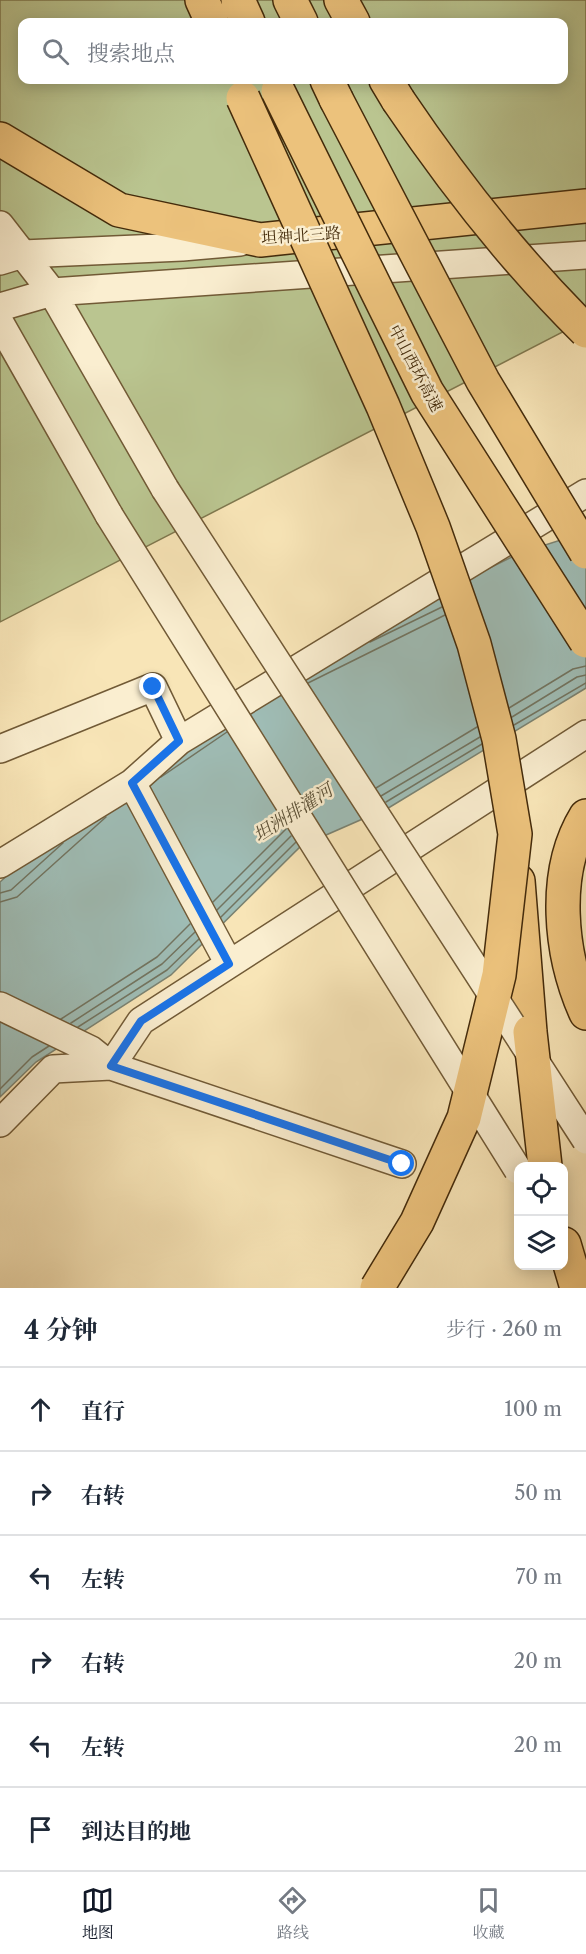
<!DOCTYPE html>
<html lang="zh">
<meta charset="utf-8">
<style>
body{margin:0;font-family:"Libre Caslon Text","Noto Serif SC",serif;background:#f6f6f7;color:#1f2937}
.controls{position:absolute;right:18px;bottom:18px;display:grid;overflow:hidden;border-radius:12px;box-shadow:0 3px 15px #0003}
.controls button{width:54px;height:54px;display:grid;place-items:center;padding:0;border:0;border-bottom:2px solid #e0e1e3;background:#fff;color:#1f2937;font:30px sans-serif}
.stop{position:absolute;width:18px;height:18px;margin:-14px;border:4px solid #1a73e8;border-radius:50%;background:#fff}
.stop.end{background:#1a73e8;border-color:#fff;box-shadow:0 2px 6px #0008}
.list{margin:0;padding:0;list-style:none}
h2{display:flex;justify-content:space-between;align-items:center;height:78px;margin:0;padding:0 24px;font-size:26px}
h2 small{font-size:20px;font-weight:400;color:#747a83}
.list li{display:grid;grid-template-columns:39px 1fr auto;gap:18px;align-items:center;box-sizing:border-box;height:84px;padding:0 24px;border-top:2px solid #e0e1e3}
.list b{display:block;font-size:22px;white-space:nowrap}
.list em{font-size:20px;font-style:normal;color:#747a83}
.icon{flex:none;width:33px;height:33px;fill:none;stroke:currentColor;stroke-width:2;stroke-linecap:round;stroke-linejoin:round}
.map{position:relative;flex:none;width:586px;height:1288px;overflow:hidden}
.search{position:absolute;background:#fff;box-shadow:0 3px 15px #0003;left:18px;right:18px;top:18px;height:66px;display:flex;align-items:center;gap:15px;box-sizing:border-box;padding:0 21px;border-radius:12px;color:#747a83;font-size:22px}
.sheet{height:582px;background:#fff}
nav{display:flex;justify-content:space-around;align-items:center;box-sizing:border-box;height:84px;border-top:2px solid #e0e1e3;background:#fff;font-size:16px;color:#747a83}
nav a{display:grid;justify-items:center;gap:3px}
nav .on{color:#111827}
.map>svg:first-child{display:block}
.green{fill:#bac590;stroke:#7f784e;stroke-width:1.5;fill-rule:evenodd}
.water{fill:#9fbdb6;stroke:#7b8372;stroke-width:1.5}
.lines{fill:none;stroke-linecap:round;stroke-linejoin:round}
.shore{stroke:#727460;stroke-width:1.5}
.minor-casing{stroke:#715a36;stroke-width:30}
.major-casing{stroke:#442b0b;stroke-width:36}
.highway-casing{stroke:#442b0b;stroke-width:36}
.minor{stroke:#faeed0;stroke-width:27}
.major{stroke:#ecc27c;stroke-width:33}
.highway{stroke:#ecc27c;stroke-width:33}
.minor-bridge-casing{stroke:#715a36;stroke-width:30;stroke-linecap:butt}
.highway-bridge-casing{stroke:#442b0b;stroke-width:36;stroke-linecap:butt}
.minor-bridge{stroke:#faeed0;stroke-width:27}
.highway-bridge{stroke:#ecc27c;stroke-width:33}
.route{stroke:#1a73e8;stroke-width:8}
.labels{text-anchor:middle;stroke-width:5;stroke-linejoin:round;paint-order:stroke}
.street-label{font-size:16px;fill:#442b0b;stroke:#faeed0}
.water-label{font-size:18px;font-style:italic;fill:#5b5036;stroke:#faeed0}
</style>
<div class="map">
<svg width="586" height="1288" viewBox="0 0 586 1288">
<rect width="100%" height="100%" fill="#f8e5b7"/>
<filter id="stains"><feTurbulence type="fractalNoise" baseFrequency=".00333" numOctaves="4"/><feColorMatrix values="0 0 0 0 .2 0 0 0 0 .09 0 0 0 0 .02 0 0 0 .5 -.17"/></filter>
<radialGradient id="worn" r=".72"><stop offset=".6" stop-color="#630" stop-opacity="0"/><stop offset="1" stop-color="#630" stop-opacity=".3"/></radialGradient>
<path class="green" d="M0 0H586V320L0 622ZM22 22H564V80H22Z"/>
<path class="water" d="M586 532V688L390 807 301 846 171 975 36 1062 0 1097V882L97 794 259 682 520 553Z"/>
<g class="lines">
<path class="shore" d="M370 642 442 607
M308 683 445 615
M509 708 573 669 586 666
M512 717 577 677 586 675
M514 725 586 683
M161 777 227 732
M376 788 477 727
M381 796 480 737
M386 802 482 744
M0 893 11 890 63 843
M0 902 17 897 106 817
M213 902 287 828
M217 910 291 836
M221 917 296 842
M61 1019 157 957 190 924
M71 1023 162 964 195 932
M78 1027 167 970 199 939
M0 1089 32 1057 49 1046"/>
<defs>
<path id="minor" d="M0 225 52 292 165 489
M0 261 23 254 182 247 240 242
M0 307 52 292 586 255
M0 323 109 515
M0 749 153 687 179 741
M132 783 229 964
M0 864 132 783 179 741 586 493
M0 1006 91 1050 111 1066 141 1021 586 734
M0 1123 53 1069 111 1066 402 1164"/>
<path id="major" d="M0 139 119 210 260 240 586 206"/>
<path id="highway" d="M202 0 212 22
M238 0 248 22
M290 0 301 22
M341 0 353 22
M327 80 336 99
M386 80 398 100
M586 816C551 873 560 955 586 1013
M518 881 530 1032
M564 1244 577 1288"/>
</defs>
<use href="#minor" class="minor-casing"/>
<use href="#major" class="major-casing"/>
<use href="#highway" class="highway-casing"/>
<use href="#minor" class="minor"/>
<use href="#major" class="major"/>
<use href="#highway" class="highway"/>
<defs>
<path id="minor-bridge" d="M165 489 586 1140
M109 515 518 1170"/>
<path id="highway-bridge" d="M278 91 427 392 586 641
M243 98 383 406 433 527 474 644 499 739 515 834 499 975 464 1118 417 1222 377 1288
M336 99 483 381 586 552
M398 100C454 183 514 260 586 331
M530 1032 545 1166"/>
</defs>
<use href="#minor-bridge" class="minor-bridge-casing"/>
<use href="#highway-bridge" class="highway-bridge-casing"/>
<use href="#minor-bridge" class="minor-bridge"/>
<use href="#highway-bridge" class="highway-bridge"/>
</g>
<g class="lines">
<path class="route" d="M153 687 179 741 132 783 229 964 141 1021 111 1066 402 1164"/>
</g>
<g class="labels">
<g class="street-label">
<text transform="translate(301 235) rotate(-4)" y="6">坦神北三路</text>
<text transform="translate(416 368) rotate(62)" y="6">中山西环高速</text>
</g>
<g class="water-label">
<text transform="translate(293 813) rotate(-33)" y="6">坦洲排灌河</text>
</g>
</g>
<rect width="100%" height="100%" filter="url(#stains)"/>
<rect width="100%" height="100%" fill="url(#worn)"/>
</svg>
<div class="controls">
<button><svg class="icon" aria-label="locate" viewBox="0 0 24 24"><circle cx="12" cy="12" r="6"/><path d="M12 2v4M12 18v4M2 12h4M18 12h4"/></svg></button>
<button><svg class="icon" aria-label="layers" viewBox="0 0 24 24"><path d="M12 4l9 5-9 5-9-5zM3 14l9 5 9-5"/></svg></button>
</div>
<div class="stop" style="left:402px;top:1164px"></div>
<div class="stop end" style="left:153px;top:687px"></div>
<div class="search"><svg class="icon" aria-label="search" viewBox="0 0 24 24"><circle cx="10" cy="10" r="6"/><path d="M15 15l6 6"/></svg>搜索地点</div>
</div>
<section class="sheet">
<h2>4 分钟<small>步行 · 260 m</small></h2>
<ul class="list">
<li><svg class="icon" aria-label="ahead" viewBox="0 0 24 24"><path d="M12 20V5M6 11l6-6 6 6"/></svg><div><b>直行</b></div><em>100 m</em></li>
<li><svg class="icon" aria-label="right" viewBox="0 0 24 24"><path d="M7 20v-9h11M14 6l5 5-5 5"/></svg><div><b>右转</b></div><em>50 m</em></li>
<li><svg class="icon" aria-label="left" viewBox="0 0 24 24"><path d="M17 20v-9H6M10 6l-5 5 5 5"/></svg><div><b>左转</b></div><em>70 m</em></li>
<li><svg class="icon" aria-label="right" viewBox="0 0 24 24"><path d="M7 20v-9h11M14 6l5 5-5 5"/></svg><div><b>右转</b></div><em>20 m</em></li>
<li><svg class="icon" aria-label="left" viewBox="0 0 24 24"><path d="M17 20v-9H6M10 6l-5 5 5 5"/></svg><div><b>左转</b></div><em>20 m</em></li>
<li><svg class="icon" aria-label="arrive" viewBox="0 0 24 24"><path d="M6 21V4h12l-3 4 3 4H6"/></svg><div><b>到达目的地</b></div></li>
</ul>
</section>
<nav>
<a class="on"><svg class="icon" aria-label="map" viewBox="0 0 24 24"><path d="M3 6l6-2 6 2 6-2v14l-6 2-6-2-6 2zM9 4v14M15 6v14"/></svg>地图</a>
<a><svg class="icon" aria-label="directions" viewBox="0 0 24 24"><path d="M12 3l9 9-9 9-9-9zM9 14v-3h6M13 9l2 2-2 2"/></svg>路线</a>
<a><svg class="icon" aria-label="saved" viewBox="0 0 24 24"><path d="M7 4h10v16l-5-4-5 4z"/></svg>收藏</a>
</nav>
